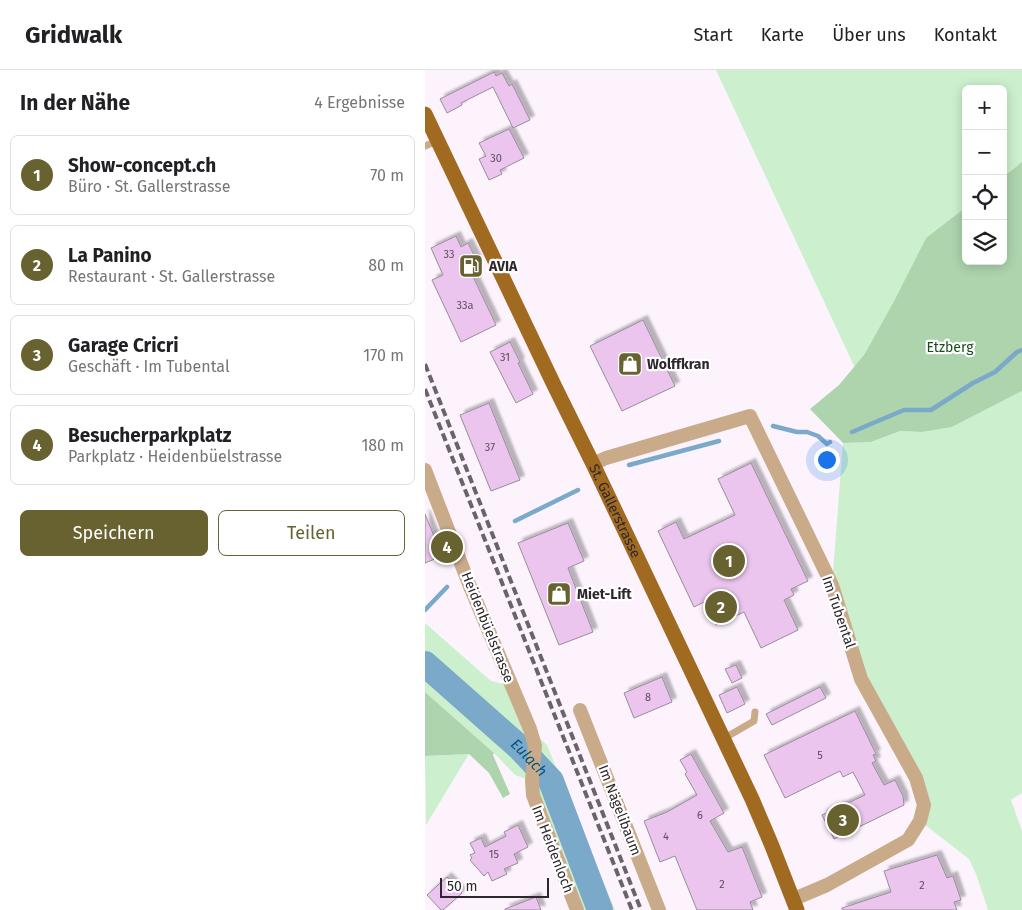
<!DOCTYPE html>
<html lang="de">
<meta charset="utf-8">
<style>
body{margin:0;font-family:"Fira Sans",sans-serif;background:#f2f2f2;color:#202124}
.controls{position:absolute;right:15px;top:15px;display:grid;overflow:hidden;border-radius:8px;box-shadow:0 2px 12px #0003}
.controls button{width:45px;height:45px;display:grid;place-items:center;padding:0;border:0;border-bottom:1px solid #e0e0e0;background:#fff;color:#202124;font:25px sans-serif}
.scale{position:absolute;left:15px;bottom:12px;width:109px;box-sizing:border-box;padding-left:5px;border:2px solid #2d272d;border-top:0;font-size:14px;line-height:18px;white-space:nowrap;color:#2d272d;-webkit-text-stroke:4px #fff;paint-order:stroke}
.you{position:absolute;left:401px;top:389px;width:18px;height:18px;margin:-12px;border:4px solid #fff;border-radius:50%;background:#1a73e8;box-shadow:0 0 0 8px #1a73e833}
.badge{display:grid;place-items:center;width:32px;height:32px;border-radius:50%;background:#67622f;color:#fff;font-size:16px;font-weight:700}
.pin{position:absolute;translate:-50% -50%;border:2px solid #fff;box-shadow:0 1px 5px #0006}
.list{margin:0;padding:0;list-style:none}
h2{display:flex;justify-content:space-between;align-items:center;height:65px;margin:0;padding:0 20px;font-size:21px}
h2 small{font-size:16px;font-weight:400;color:#757577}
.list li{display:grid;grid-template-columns:32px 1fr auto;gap:15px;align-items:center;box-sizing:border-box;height:80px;margin:0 10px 10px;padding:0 10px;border:1px solid #e0e0e0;border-radius:8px}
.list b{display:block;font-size:19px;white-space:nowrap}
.list p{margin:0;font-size:16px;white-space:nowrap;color:#757577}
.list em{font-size:16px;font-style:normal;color:#757577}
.actions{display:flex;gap:10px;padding:15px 20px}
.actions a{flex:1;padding:11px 0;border:1px solid #67622f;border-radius:8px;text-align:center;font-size:18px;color:#67622f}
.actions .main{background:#67622f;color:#fff}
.icon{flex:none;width:28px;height:28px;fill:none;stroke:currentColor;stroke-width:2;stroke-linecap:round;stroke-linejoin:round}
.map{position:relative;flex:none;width:597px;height:840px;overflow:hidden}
header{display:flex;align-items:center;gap:30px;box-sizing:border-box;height:70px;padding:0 25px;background:#fff;border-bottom:1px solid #e0e0e0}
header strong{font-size:24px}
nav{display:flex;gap:28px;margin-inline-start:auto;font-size:18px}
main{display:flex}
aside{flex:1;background:#fff}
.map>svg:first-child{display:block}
.green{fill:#ccf0cd}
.forest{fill:#add4ad}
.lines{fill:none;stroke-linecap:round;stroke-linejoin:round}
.stream{stroke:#7ba9c9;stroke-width:4.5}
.river{stroke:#7ba9c9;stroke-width:26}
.building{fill:#ebc5ee;stroke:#998b9a;filter:url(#shadow)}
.lane{stroke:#c9ab8a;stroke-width:7}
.street{stroke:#c9ab8a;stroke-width:14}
.primary{stroke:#a06a21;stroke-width:15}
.rail{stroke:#6a636a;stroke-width:4;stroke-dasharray:8 4;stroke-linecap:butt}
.labels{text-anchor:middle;stroke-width:4.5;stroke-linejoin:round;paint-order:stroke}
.number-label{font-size:11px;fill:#5c4e5d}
.poi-label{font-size:14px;font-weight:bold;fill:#2d272d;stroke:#fff;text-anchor:start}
.park-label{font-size:14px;fill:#154e1c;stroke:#fff}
.street-label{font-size:14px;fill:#2d272d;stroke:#fff}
.water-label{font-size:15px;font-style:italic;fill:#005680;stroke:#fff}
</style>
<header>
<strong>Gridwalk</strong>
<nav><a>Start</a><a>Karte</a><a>Über uns</a><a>Kontakt</a></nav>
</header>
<main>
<aside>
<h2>In der Nähe<small>4 Ergebnisse</small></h2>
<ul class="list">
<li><span class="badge">1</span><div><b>Show-concept.ch</b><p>Büro · St. Gallerstrasse</p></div><em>70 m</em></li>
<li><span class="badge">2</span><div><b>La Panino</b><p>Restaurant · St. Gallerstrasse</p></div><em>80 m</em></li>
<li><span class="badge">3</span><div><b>Garage Cricri</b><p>Geschäft · Im Tubental</p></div><em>170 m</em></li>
<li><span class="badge">4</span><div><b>Besucherparkplatz</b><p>Parkplatz · Heidenbüelstrasse</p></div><em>180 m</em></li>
</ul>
<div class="actions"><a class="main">Speichern</a><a>Teilen</a></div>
</aside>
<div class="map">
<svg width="597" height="840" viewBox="0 0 597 840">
<defs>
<filter id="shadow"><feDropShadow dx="4.5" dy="-4.5" stdDeviation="1" flood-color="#0004"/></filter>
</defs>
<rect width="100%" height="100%" fill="#fdf3fd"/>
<path class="green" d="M291 0H597V92L578 107V19H541V137L501 168 468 233 439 285 430 298Z
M597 321V723L586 730 597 761V840H563L551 804 544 789 495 751 499 735 436 609 407 515 418 373 446 372 475 361 497 362 527 357Z
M0 553 66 611 87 616 105 659 122 675 190 840H152L107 711 90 705 69 683 0 622Z
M44 684 1 755 0 686Z"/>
<path class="forest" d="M597 92V321L527 357 497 362 475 361 446 372 418 373 385 339 414 315 439 285 468 233 501 168 541 137V191H578V107Z
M0 622 69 683 68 685 85 724 78 728 64 703 44 684 0 686Z"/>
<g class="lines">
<path class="stream" d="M348 356 372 362H382L393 366 402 374 405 372
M427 362 479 340H506L548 313 570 302 592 282 597 280
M204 395 294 371
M90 451 153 420
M0 540 22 517"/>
<path class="river" id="s1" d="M0 594 95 678 126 711 175 840"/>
</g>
<path class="building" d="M69 2 71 6 77 3 84 16 87 14 105 50 88 58 68 17 36 33 37 35 22 43 15 29Z
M84 59 99 88 75 100 77 104 64 110 54 89 61 86 54 73Z
M31 166 36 177 43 173 52 191 43 196 71 255 36 272 7 210 18 205 6 178Z
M218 250 250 316 197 341 165 276Z
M85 272 95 292 93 293 108 324 91 333 65 282Z
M64 333 95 410 66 421 35 345Z
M326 393 383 511 366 519 369 525 359 530 373 560 336 578 319 542 291 555 279 532 269 537 233 461 251 452 259 469 310 445 293 409Z
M0 444 17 486 0 493Z
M143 453 159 491 143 498 168 562 134 575 93 473Z
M311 595 317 608 307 613 300 599Z
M237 607 247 632 209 648 199 623Z
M312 617 320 634 302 643 294 625Z
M395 617 401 628 347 655 341 644Z
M430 641 451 684 448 685 451 691 447 693 459 715 470 710 478 726 479 735 409 769 397 745 440 725 428 702 418 707 415 701 360 728 339 685Z
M266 684 299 743 285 751 303 782 317 777 337 827 325 832 328 840H272L250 786 235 792 219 751 242 742 272 725 260 704 262 702 255 690Z
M93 755 103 777 89 784 93 793 79 799 82 804 67 811 63 802 59 806 45 790 47 788 45 785 50 783 45 773 56 768 60 777 81 766 79 762Z
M512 785 522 808 528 806 536 830 529 832 532 840H417V838L466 822 459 801Z
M22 807 37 823 18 840H16L2 825Z
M111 827 116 840H80V839Z"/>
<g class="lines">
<path class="lane" d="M0 76 12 71
M298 669 329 651 330 642"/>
<path class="street" d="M168 394 181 388 325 346 407 515 436 609 491 708 499 735 495 751 483 770 402 815 369 829
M0 400 44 514 105 659 110 676 107 711 108 725 152 840
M155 640 234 840"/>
<path class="primary" id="s2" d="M0 44 129 315 168 394 327 729 347 776 372 840"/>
<path class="rail" d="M0 294 216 840
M0 319 207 840"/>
</g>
<defs>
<symbol id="fuel-square" viewBox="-11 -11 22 22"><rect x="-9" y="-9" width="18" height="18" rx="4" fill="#67622f" stroke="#fff"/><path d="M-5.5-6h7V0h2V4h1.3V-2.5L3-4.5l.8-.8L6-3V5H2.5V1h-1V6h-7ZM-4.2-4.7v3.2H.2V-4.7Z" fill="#fff"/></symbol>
<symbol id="shop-square" viewBox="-11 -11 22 22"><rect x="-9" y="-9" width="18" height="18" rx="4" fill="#67622f" stroke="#fff"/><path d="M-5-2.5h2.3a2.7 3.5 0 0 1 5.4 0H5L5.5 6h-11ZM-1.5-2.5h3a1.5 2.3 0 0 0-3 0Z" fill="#fff"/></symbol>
</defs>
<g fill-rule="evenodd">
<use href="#fuel-square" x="32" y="182" width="28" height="28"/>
<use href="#shop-square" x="191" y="280" width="28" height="28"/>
<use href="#shop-square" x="120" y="510" width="28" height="28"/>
</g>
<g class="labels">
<g class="number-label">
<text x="71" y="92">30</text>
<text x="24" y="188">33</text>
<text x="40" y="239">33a</text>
<text x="80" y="291">31</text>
<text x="65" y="381">37</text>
<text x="223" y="631">8</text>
<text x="395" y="689">5</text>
<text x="275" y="749">6</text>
<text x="241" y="770">4</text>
<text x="69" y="788">15</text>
<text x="297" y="818">2</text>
<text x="497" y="819">2</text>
</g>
<g class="poi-label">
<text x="64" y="201">AVIA</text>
<text x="222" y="299">Wolffkran</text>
<text x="152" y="529">Miet-Lift</text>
</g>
<g class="park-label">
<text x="525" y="282">Etzberg</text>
</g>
<g class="street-label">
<text dy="5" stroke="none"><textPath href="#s2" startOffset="440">St. Gallerstrasse</textPath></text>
<text transform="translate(414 542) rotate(71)" y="5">Im Tubental</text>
<text transform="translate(63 557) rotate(68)" y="5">Heidenbüelstrasse</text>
<text transform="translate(195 740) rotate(69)" y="5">Im Nägelibaum</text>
<text transform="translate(128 779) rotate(69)" y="5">Im Heidenloch</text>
</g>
<g class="water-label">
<text dy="5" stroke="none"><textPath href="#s1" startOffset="140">Eulach</textPath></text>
</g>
</g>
</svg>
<div class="controls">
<button>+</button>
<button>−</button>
<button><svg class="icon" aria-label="locate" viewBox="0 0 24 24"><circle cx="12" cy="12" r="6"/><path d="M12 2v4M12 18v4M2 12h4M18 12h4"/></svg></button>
<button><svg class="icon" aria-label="layers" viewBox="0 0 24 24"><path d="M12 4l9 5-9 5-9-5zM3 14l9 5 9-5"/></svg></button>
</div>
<div class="scale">50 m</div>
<div class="you"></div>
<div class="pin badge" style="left:304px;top:491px">1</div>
<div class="pin badge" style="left:296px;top:537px">2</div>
<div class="pin badge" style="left:418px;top:750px">3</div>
<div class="pin badge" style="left:22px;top:477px">4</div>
</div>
</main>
